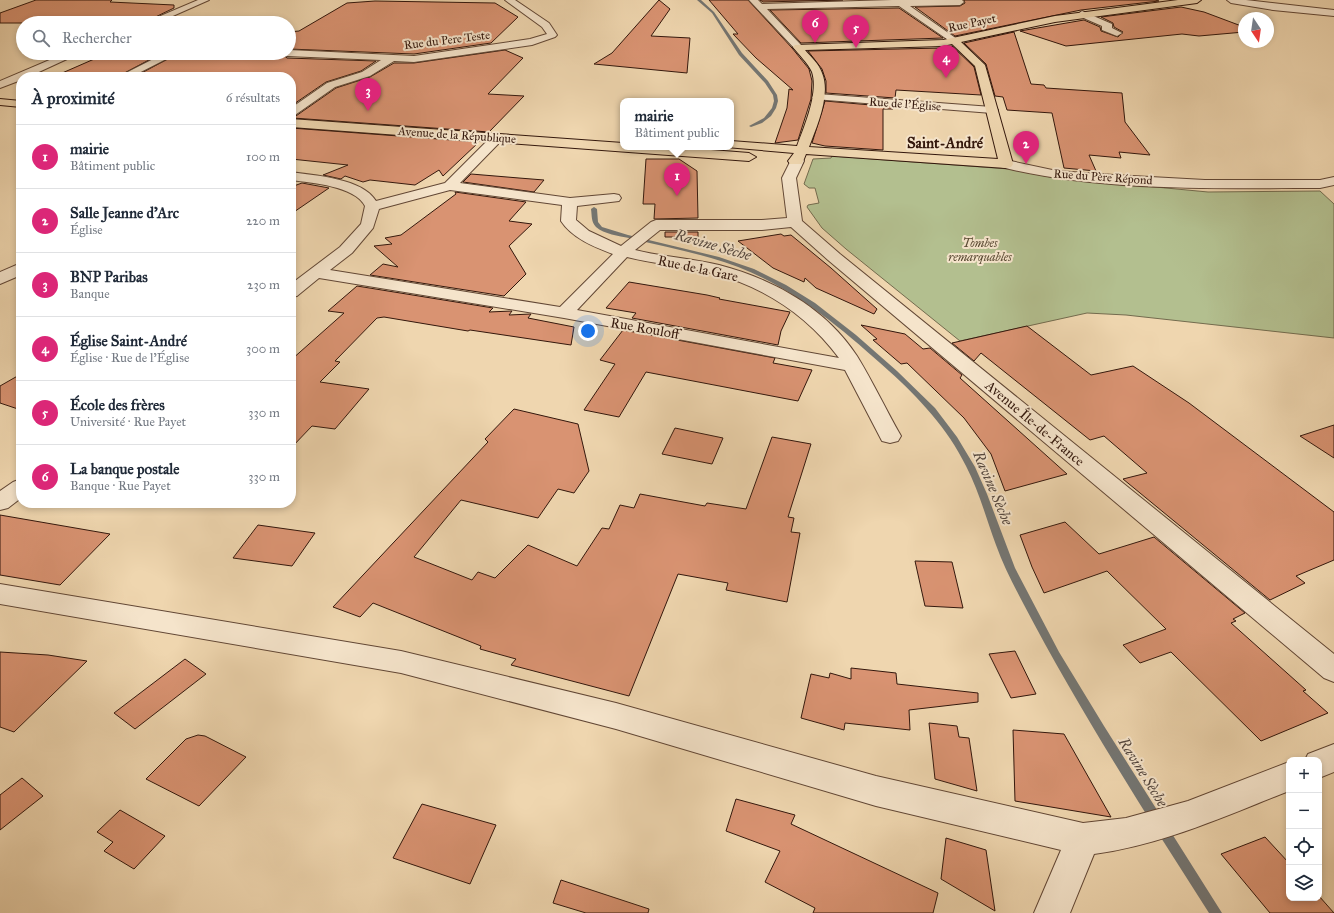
<!DOCTYPE html>
<html lang="fr">
<meta charset="utf-8">
<style>
body{margin:0;font-family:"IM FELL Great Primer",serif;background:#f6f6f7;color:#1f2937}
.controls{position:absolute;right:12px;bottom:12px;display:grid;overflow:hidden;border-radius:8px;box-shadow:0 2px 6px #0003}
.controls button{width:36px;height:36px;display:grid;place-items:center;padding:0;border:0;border-bottom:1px solid #e0e1e3;background:#fff;color:#1f2937;font:20px sans-serif}
.compass{position:absolute;left:1238px;top:12px;width:36px;height:36px;border-radius:50%;background:#fff;box-shadow:0 2px 6px #0003;rotate:167deg}
.you{position:absolute;left:588px;top:331px;width:14px;height:14px;margin:-10px;border:3px solid #fff;border-radius:50%;background:#1a73e8;box-shadow:0 0 0 6px #1a73e833}
.badge{display:grid;place-items:center;width:26px;height:26px;border-radius:50%;background:#db2777;color:#fff;font-size:13px;font-weight:700}
.pin{position:absolute;translate:-50% -33px;filter:drop-shadow(0 1px 2px #0008)}
.pin::after{content:'';position:absolute;top:21px;width:14px;height:12px;background:inherit;clip-path:polygon(0 0,100% 0,50% 100%)}
.popup{position:absolute;left:620px;top:98px;width:114px;height:52px;box-sizing:border-box;display:grid;place-content:center;border-radius:8px;background:#fff;filter:drop-shadow(0 1px 3px #0005);font-size:13px;white-space:nowrap;color:#747a83}
.popup b{font-size:15px;color:#1f2937}
.popup::after{content:'';position:absolute;left:50%;top:100%;margin-left:-8px;border:8px solid transparent;border-top-color:#fff}
.list{margin:0;padding:0;list-style:none}
h2{display:flex;justify-content:space-between;align-items:center;height:52px;margin:0;padding:0 16px;font-size:17px}
h2 small{font-size:13px;font-weight:400;color:#747a83}
.list li{display:grid;grid-template-columns:26px 1fr auto;gap:12px;align-items:center;box-sizing:border-box;height:64px;padding:0 16px;border-top:1px solid #e0e1e3}
.list b{display:block;font-size:15px;white-space:nowrap}
.list p{margin:0;font-size:13px;white-space:nowrap;color:#747a83}
.list em{font-size:13px;font-style:normal;color:#747a83}
.icon{flex:none;width:22px;height:22px;fill:none;stroke:currentColor;stroke-width:2;stroke-linecap:round;stroke-linejoin:round}
.map{position:relative;flex:none;width:1334px;height:913px;overflow:hidden}
.search{position:absolute;background:#fff;box-shadow:0 2px 6px #0003;left:16px;top:16px;width:280px;height:44px;display:flex;align-items:center;gap:10px;box-sizing:border-box;padding:0 14px;border-radius:22px;color:#747a83;font-size:15px}
.panel{position:absolute;background:#fff;box-shadow:0 2px 6px #0003;left:16px;top:72px;width:280px;height:436px;border-radius:16px}
.map>svg:first-child{display:block}
.green{fill:#b3bf8f;stroke:#736b4e}
.lines{fill:none;stroke-linecap:round;stroke-linejoin:round}
.stream{fill:#747673;fill-rule:evenodd}
.building{fill:#d99372;stroke:#33170c}
.minor-casing{stroke:#624735;stroke-width:2}
.major-casing{stroke:#33170c;stroke-width:2}
.minor{fill:#f5e4cb;fill-rule:evenodd}
.major{fill:#efd6af;fill-rule:evenodd}
.labels{text-anchor:middle;stroke-width:4;stroke-linejoin:round;paint-order:stroke}
.far-street-label{font-size:12px;fill:#33170c;stroke:#f5e4cb}
.far-park-label{font-size:12px;font-style:italic;fill:#594933;stroke:#f5e4cb}
.street-label{font-size:14px;fill:#33170c;stroke:#f5e4cb}
.far-district-label{font-size:15px;font-weight:bold;fill:#33170c;stroke:#f5e4cb}
.water-label{font-size:15px;font-style:italic;fill:#54473f;stroke:#f5e4cb}
</style>
<div class="map">
<svg width="1334" height="913" viewBox="0 0 1334 913">
<rect width="100%" height="100%" fill="#efd6af"/>
<filter id="stains"><feTurbulence type="fractalNoise" baseFrequency=".005" numOctaves="4"/><feColorMatrix values="0 0 0 0 .2 0 0 0 0 .09 0 0 0 0 .02 0 0 0 .5 -.17"/></filter>
<radialGradient id="worn" r=".72"><stop offset=".6" stop-color="#630" stop-opacity="0"/><stop offset="1" stop-color="#630" stop-opacity=".3"/></radialGradient>
<path class="green" d="M832 156 1009 169 1050 177 1208 192 1320 191 1334 204V338L1126 315 1087 313 960 341 846 249 822 228 807 207 808 205 819 203 815 188H809L804 184 813 159 831 158Z"/>
<g class="lines">
<path class="stream" d="M697 0H701L714 12 742 53 768 81 777 95 778 101 776 108 771 116 762 123 751 127 749 126 764 118 772 108 774 101 773 95 765 83 739 55 712 13Z
M594 207 597 209 598 222 602 227 628 235 719 257 754 269 786 285 815 303 856 335 897 371 935 408 957 437 975 467 987 494 1015 568 1059 652 1104 726 1222 913H1209C1144 811 1079 710 1023 603 1013 584 1003 565 996 545 986 518 979 491 966 466 948 429 919 398 889 371 836 323 781 277 711 258 684 250 656 245 629 238 619 236 604 234 596 227 591 222 592 216 591 209Z"/>
</g>
<path class="building" d="M36 0H112L110 2 174 5V8L143 23H0V13Z
M659 0 670 9 651 36 690 38 687 73 594 64 612 53Z
M709 0H748L792 48 809 69 812 81 811 99 798 140 775 143 787 108 789 89 793 90 756 58 733 34H738Z
M760 0H843L763 2Z
M964 0H1155L1159 1 1081 10 955 36 915 7 960 6 965 3Z
M375 1 495 3 518 17 491 43 414 54 289 49V32L299 31 347 3Z
M1181 7 1204 12 1244 27V32L1199 36 1182 34 1066 46 1020 31 1084 20 1100 27 1101 31 1118 37 1123 32 1114 27 1113 23 1101 17Z
M899 8 943 38 801 43 770 10Z
M1014 32 1031 84 1044 85 1046 88 1122 93 1125 122 1150 155 1119 152 1121 158 1089 155 1096 171 1064 168 1052 113 1007 110 1003 97 995 96 986 64 964 43Z
M952 46 974 67 981 95 896 90 895 98 826 93V81L822 69 808 51 943 48Z
M505 50 523 58 488 94 524 96 489 132 293 118 336 88 370 77 394 63H414Z
M108 53H162L117 77H53Z
M179 53H281L287 58 376 61 361 71 326 82 291 106V77H134Z
M825 101 894 107 893 109H883V150L825 146 812 143Z
M291 128 479 142 443 176 439 170 415 185 370 180 363 182 345 176 341 179 323 175 348 165 291 159Z
M646 159H679L697 171 698 218 654 219 655 204H643Z
M471 174 519 178 544 180 534 192 463 182Z
M302 183 329 188 291 214V187Z
M455 192 526 202 509 221 532 224 509 246 526 274 504 296 370 275 383 264 398 267 374 246 392 244 385 238 401 235 456 194Z
M665 232H698V237H665Z
M781 234 784 236 791 235 831 268 877 309 874 314 816 288 805 278 804 282 773 268 738 241Z
M629 282 707 295 720 298 719 299 790 312 781 331 778 345 632 318 636 313 606 308Z
M357 286 493 308 489 312 512 311 509 315 531 314 528 318 574 327 571 345 470 330 468 331 384 317 377 318 335 361 340 362 320 382 369 389 335 429 312 426 291 448V360L344 313 328 311Z
M861 325 905 334 923 349 930 348 962 375 960 378 1067 474 1005 491 991 454 964 418 907 363 901 364 873 340 877 339Z
M1027 326 1091 375 1133 366 1189 403 1334 512V560L1296 576 1305 583 1270 600 1123 479 1147 473 1104 436 1090 440 981 353 974 361 952 343Z
M623 330 775 358 773 363 812 370 798 401 646 372 619 417 584 410 615 364 600 360Z
M21 374V410L0 403V386Z
M514 409 578 424 589 471 574 493 558 489 538 518 461 500 414 557 472 580 478 572 495 578 528 545 577 566 602 528 609 529 620 505 634 508 640 494 705 506 707 503 746 509 772 437 811 444 788 517 794 518 791 532 800 533 787 602 726 590 728 583 678 574 629 696 511 665 516 659 480 649 481 646 373 603 360 617 333 607 488 442 485 439Z
M1334 425V458L1300 436Z
M675 428 723 438 712 464 662 454Z
M0 515 110 534 60 585 0 575Z
M1065 522 1099 554 1154 537 1245 613 1233 619 1236 621 1231 623 1306 690 1303 691 1328 713 1261 741 1171 652 1140 663 1123 645 1166 629 1107 571 1044 593 1032 567 1020 535Z
M258 525 315 533 292 566 233 558Z
M915 561 952 562 963 608 925 606Z
M1015 651 1036 694 1011 698 989 654Z
M0 652 48 655 87 661 14 732 0 727Z
M185 659 206 674 135 729 114 713Z
M851 668 896 673 897 684 978 693V702L909 710 910 730 845 723 844 730 801 718 811 674 829 678 830 673 851 679Z
M929 723 957 726 959 737 969 738 977 791 935 779Z
M1013 730 1064 734 1111 817 1015 801Z
M198 735 205 736 246 757 199 806 146 779 186 739Z
M22 778 43 796 0 830V795Z
M736 799 795 815 791 824 938 893 933 913H813L815 908 765 882 780 851 726 831Z
M422 804 496 825 470 884 393 858Z
M120 810 165 836 134 869 104 851 113 842 97 832Z
M1265 837 1289 863V898H1319V896L1334 913H1270L1221 854Z
M946 838 986 850 995 911 941 879Z
M561 880 649 909 648 913H586L553 903Z"/>
<g class="lines">
<defs>
<path id="minor" d="M198 0H209L157 23H144Z
M505 0H515L549 23 557 35 555 37 532 45 414 62 394 61 370 76 335 87 295 115 291 117V108L327 83 362 72 381 60 287 56 282 53H289V50L414 56 530 39 547 34 542 27Z
M749 0H758L762 4 892 0H962L964 2 960 5 910 6 957 39 959 41 954 44 899 6 767 9 801 45 803 47 801 49H795Z
M1227 0H1246L1334 10V16L1273 10 1231 3Z
M1082 11 1112 24V28L1122 33 1117 36 1102 30V26L1079 16 1078 14Z
M66 53H80L28 77H21V80L0 88V81Z
M165 53H178L131 77H118Z
M818 94 992 107 998 110 992 113 814 99 812 97Z
M498 133 504 137 502 140 460 183 570 198 614 194 619 195 621 198 619 201 577 206 576 220 589 231 621 246 651 222 656 220H762L787 218 782 178 792 158H802L804 161 796 178 802 221 840 254 1334 654V682L1324 678 828 260 791 227 762 230H660L635 250C663 257 691 258 719 265 773 279 826 308 857 356 873 382 886 410 901 436L898 441 890 443 882 441 845 370 564 318 319 278 297 296 291 297V284L340 247 361 224 365 206C355 186 312 183 291 180V172C316 176 362 178 376 201L445 183 494 134ZM450 190 562 205 561 221C572 238 594 247 613 254L560 307 330 270 352 253 373 228 379 209ZM627 257C655 264 683 266 711 273 763 286 807 315 839 358L577 310Z
M1006 160 1057 171 1114 175 1205 180H1320L1334 177V185L1320 188C1216 188 1102 192 1001 167L999 164 1001 161Z
M21 263V275L0 284V272Z
M21 479V498L8 508 0 510V491L13 482Z
M0 584 401 651 616 703 876 776 1083 823 1126 818 1188 801 1289 762V791C1225 816 1162 845 1094 854L1070 913H1034L1061 850 876 806 616 729 401 673 0 604Z
M1334 744V772L1319 778V760H1305L1308 754Z"/>
<path id="major" d="M1178 0H1201L1197 3 1055 22 961 42 985 65 1013 164 1011 167 1006 168 806 154 802 164H790L788 161 794 153 726 147H731V141L797 146C804 127 819 93 812 72 808 63 799 55 793 47L795 45 943 40 1055 16ZM952 44 975 66 998 159 809 147C817 126 831 95 822 73 819 64 811 57 805 50L943 46Z
M0 99 21 101V107L0 105Z
M291 119 623 143V147H673L749 153 756 157 749 161 291 127Z"/>
</defs>
<use href="#minor" class="minor-casing"/>
<use href="#major" class="major-casing"/>
<use href="#minor" class="minor"/>
<use href="#major" class="major"/>
</g>
<g class="labels">
<g class="far-street-label">
<text transform="translate(972 23) rotate(-12)" y="4">Rue Payet</text>
<text transform="translate(447 40) rotate(-7)" y="4">Rue du Pere Teste</text>
<text transform="translate(905 104) rotate(4)" y="4">Rue de l'Église</text>
<text transform="translate(457 135) rotate(4)" y="4">Avenue de la République</text>
<text transform="translate(1103 177) rotate(4)" y="4">Rue du Père Répond</text>
</g>
<g class="far-park-label">
<text x="980" y="247">Tombes<tspan x="980" dy="14">remarquables</tspan></text>
</g>
<g class="street-label">
<text transform="translate(698 268) rotate(12)" y="5">Rue de la Gare</text>
<text transform="translate(645 328) rotate(10)" y="5">Rue Rouloff</text>
<text transform="translate(1035 423) rotate(40)" y="5">Avenue Île-de-France</text>
</g>
<g class="far-district-label">
<text x="945" y="148">Saint-André</text>
</g>
<g class="water-label">
<text transform="translate(713 245) rotate(16)" y="5">Ravine Sèche</text>
<text transform="translate(993 488) rotate(67)" y="5">Ravine Sèche</text>
<text transform="translate(1143 772) rotate(58)" y="5">Ravine Sèche</text>
</g>
</g>
<rect width="100%" height="100%" filter="url(#stains)"/>
<rect width="100%" height="100%" fill="url(#worn)"/>
</svg>
<div class="controls">
<button>+</button>
<button>−</button>
<button><svg class="icon" aria-label="locate" viewBox="0 0 24 24"><circle cx="12" cy="12" r="6"/><path d="M12 2v4M12 18v4M2 12h4M18 12h4"/></svg></button>
<button><svg class="icon" aria-label="layers" viewBox="0 0 24 24"><path d="M12 4l9 5-9 5-9-5zM3 14l9 5 9-5"/></svg></button>
</div>
<svg class="compass" viewBox="-18 -18 36 36"><path d="M0-13l5 13h-10z" fill="#e53935"/><path d="M0 13l5-13h-10z" fill="#747a83"/></svg>
<div class="you"></div>
<div class="pin badge" style="left:677px;top:196px">1</div>
<div class="popup"><b>mairie</b>Bâtiment public</div>
<div class="pin badge" style="left:1026px;top:164px">2</div>
<div class="pin badge" style="left:368px;top:111px">3</div>
<div class="pin badge" style="left:946px;top:78px">4</div>
<div class="pin badge" style="left:856px;top:48px">5</div>
<div class="pin badge" style="left:815px;top:43px">6</div>
<div class="search"><svg class="icon" aria-label="search" viewBox="0 0 24 24"><circle cx="10" cy="10" r="6"/><path d="M15 15l6 6"/></svg>Rechercher</div>
<section class="panel">
<h2>À proximité<small>6 résultats</small></h2>
<ul class="list">
<li><span class="badge">1</span><div><b>mairie</b><p>Bâtiment public</p></div><em>100 m</em></li>
<li><span class="badge">2</span><div><b>Salle Jeanne d'Arc</b><p>Église</p></div><em>220 m</em></li>
<li><span class="badge">3</span><div><b>BNP Paribas</b><p>Banque</p></div><em>230 m</em></li>
<li><span class="badge">4</span><div><b>Église Saint-André</b><p>Église · Rue de l'Église</p></div><em>300 m</em></li>
<li><span class="badge">5</span><div><b>École des frères</b><p>Université · Rue Payet</p></div><em>330 m</em></li>
<li><span class="badge">6</span><div><b>La banque postale</b><p>Banque · Rue Payet</p></div><em>330 m</em></li>
</ul>
</section>
</div>
